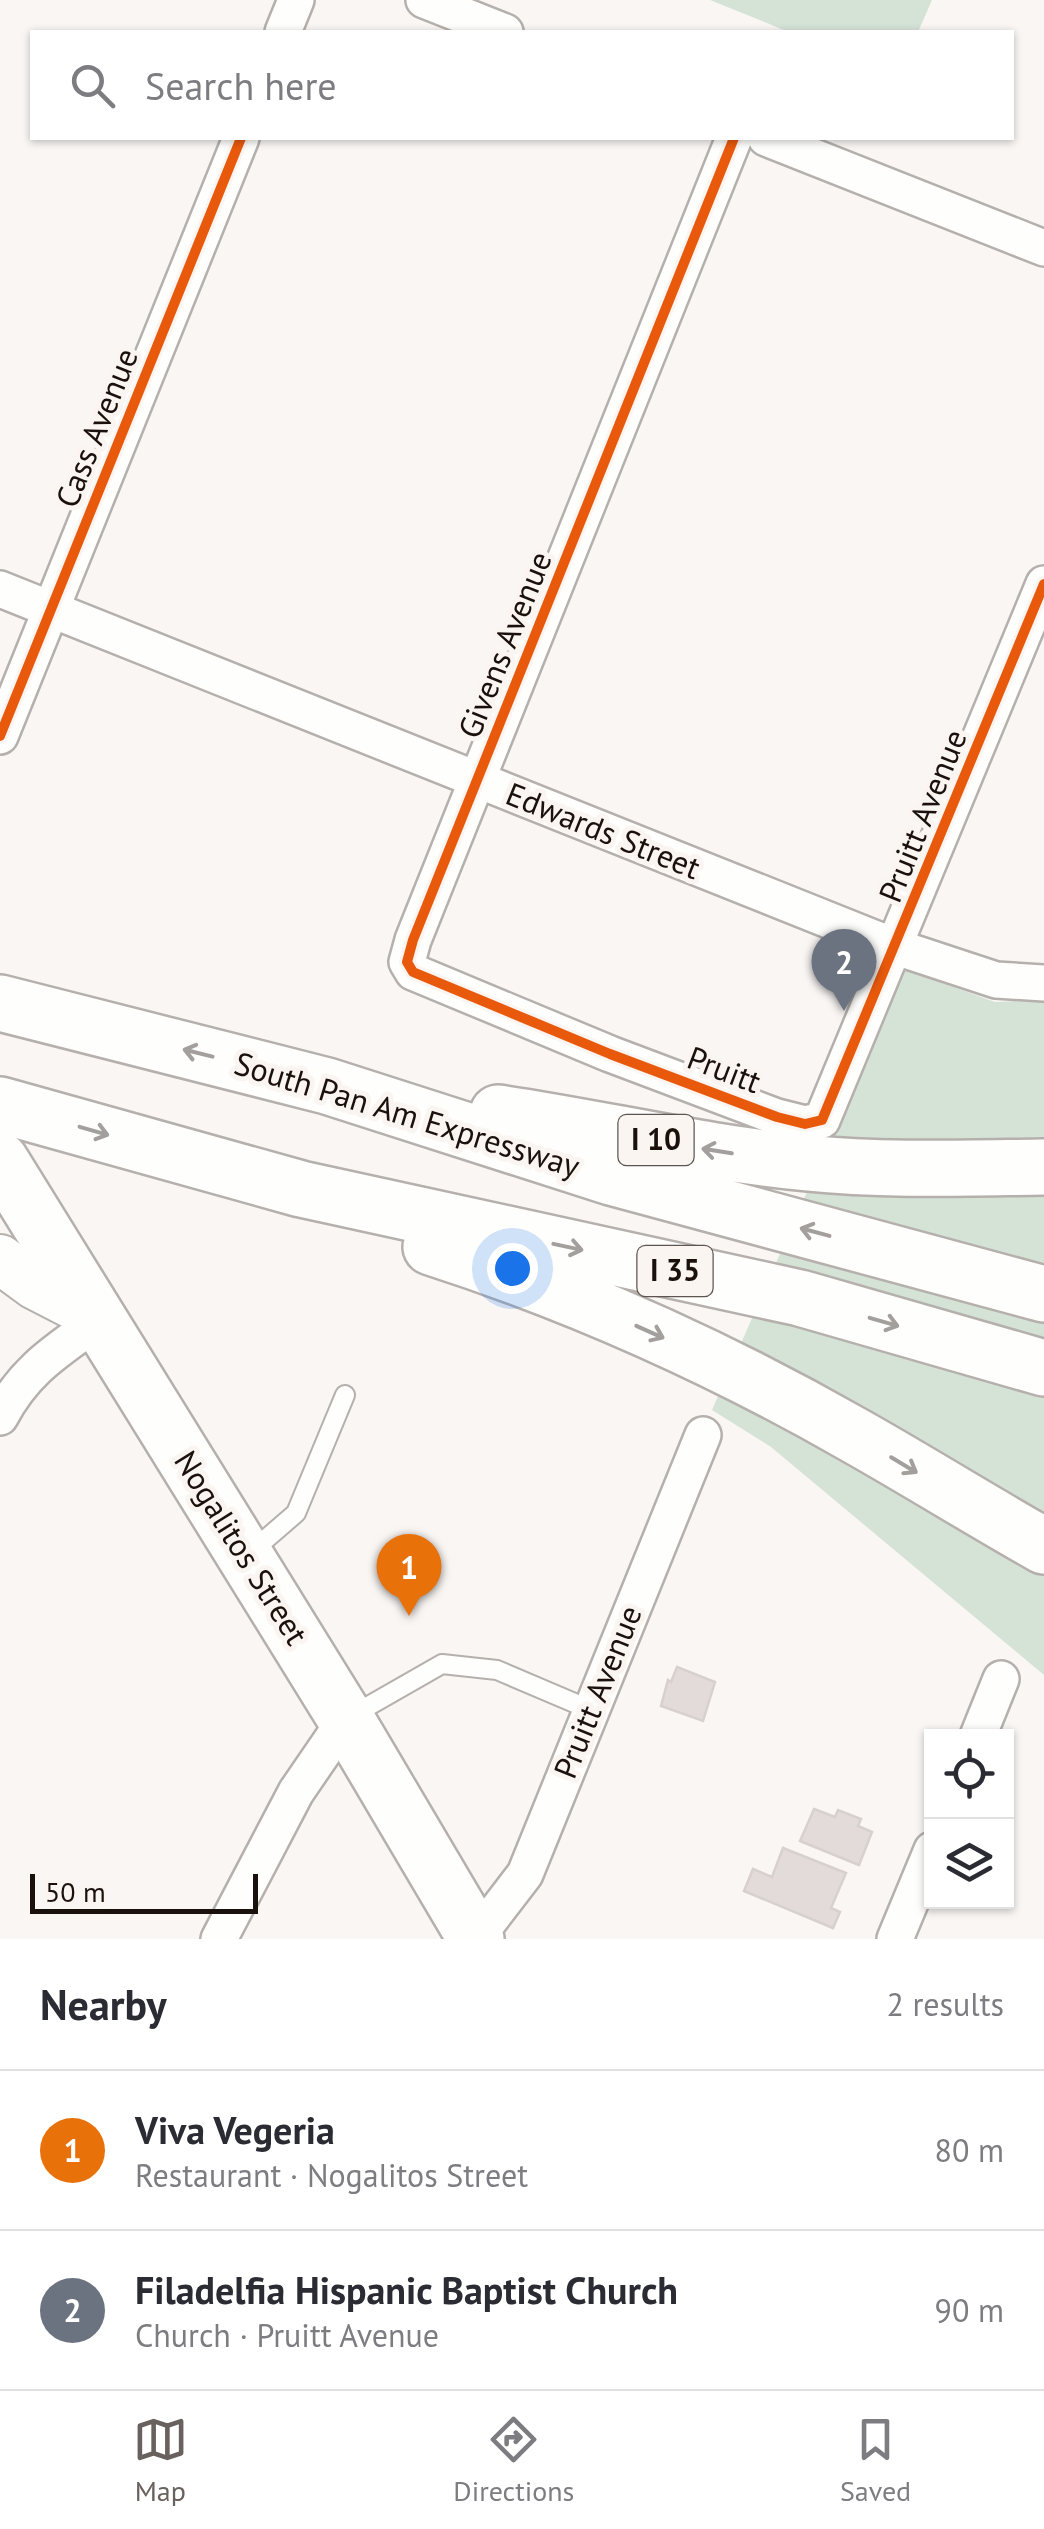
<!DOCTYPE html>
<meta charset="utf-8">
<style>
body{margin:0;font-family:"PT Sans",sans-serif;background:#f7f7f7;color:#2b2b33}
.controls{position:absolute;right:30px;bottom:30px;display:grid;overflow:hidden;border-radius:0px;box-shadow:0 2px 8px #0004}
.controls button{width:90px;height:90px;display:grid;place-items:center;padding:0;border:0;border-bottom:2px solid #e1e1e2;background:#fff;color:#2b2b33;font:50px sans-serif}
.scale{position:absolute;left:30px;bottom:25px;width:228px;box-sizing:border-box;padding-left:10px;border:5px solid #1a110c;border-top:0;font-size:28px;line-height:35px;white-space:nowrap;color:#1a110c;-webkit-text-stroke:8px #fbf5f2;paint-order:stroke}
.you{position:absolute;left:512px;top:1268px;width:35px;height:35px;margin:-25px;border:8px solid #fff;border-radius:50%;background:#1a73e8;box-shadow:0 0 0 15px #1a73e833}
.badge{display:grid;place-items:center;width:65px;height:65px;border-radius:50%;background:#68615d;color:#fff;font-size:32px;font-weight:700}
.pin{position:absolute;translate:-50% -82px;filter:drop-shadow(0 2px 5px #0008)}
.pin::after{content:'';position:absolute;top:52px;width:35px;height:30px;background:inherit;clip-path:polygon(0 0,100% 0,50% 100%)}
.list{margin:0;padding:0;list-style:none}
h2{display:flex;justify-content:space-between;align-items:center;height:130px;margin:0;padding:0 40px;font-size:42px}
h2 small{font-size:32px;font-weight:400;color:#7c7c81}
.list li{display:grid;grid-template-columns:65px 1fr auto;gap:30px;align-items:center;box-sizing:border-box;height:160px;padding:0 40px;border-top:2px solid #e1e1e2}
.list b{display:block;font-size:38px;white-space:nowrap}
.list p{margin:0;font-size:32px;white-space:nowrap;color:#7c7c81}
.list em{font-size:32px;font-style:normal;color:#7c7c81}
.icon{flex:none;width:55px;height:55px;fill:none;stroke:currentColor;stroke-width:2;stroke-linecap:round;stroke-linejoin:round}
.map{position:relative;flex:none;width:1044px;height:1939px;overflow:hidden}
.search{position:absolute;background:#fff;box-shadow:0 2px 8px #0004;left:30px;right:30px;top:30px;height:110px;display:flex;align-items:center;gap:25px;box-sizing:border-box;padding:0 35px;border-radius:0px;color:#7c7c81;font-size:38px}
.sheet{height:450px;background:#fff}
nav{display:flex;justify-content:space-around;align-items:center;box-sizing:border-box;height:140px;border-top:2px solid #e1e1e2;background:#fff;font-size:28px;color:#7c7c81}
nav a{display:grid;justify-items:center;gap:5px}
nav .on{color:#68615d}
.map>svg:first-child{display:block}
.green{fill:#d5e3d7}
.building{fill:#e3dbda;stroke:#d7d0ce;stroke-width:2.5}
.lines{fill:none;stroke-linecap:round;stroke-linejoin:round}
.lane-casing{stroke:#b6b0ad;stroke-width:22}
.street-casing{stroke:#b6b0ad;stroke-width:40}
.secondary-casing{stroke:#b6b0ad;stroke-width:52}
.primary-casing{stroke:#b6b0ad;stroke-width:60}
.highway-casing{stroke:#b6b0ad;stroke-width:60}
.lane{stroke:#fefefd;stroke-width:18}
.street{stroke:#fefefd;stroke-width:35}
.secondary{stroke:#fefefd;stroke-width:48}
.primary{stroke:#fefefd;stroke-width:55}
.highway{stroke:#fefefd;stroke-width:55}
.cycleway-casing{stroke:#fbf5f2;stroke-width:16}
.cycleway{stroke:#e8590c;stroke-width:10}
.oneway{stroke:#a39f9d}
.labels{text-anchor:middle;stroke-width:10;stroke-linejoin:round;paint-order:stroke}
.shield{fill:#fbf5f2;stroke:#5e5551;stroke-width:2.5}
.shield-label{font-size:30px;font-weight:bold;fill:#1a110c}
.street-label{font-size:32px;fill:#1a110c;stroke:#fbf5f2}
</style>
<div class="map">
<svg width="1044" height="1939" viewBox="0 0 1044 1939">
<rect width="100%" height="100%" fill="#f9f6f4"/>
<path class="green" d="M710 0H932L918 32H789Z
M904 969 995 1002 1044 1000V1675L771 1447 712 1410Z"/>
<path class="building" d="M677 1667 715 1682 703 1721 661 1706 668 1680 671 1682Z
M814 1809 835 1817 838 1810 861 1819 858 1826 872 1832 859 1865 800 1841Z
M783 1848 846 1873 831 1908 840 1912 833 1928 744 1891 753 1869 772 1877Z"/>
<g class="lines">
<defs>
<path id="lane" d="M251 1552 296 1513 345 1395
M351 1716 442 1664 497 1670 591 1710"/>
<path id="street" d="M424 0 505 32
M283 32 296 0
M734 138 413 940 407 962 413 972 610 1054 777 1117 805 1124 822 1120 1044 584
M766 138 1044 248
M0 589 896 947 996 980 1044 983
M0 736 241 138
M0 1417C25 1369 58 1350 101 1319
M978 1736 1001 1679
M476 1938 525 1874 703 1435
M219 1939 296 1792 346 1719
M895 1939 932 1850"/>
<path id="secondary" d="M0 1259 35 1285 101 1319"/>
<path id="primary" d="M0 1160 346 1719 476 1939"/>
<path id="highway" d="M0 1003 327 1086 611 1177 1044 1294
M0 1105 301 1189 800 1298 1044 1368
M498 1113C601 1128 703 1153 807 1163 885 1171 966 1168 1044 1167
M431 1247C577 1294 721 1359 854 1435 918 1471 980 1510 1044 1546"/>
</defs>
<use href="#lane" class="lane-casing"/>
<use href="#street" class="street-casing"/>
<use href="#secondary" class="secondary-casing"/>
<use href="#primary" class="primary-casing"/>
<use href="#highway" class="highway-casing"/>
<use href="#lane" class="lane"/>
<use href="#street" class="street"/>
<use href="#secondary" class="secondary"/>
<use href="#primary" class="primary"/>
<use href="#highway" class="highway"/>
<defs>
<path id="cycleway" d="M734 138 413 940 407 962 413 972 610 1054 777 1117 805 1124 822 1120 1044 584
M0 736 241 138"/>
</defs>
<use href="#cycleway" class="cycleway-casing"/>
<use href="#cycleway" class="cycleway"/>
</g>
<defs><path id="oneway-shaft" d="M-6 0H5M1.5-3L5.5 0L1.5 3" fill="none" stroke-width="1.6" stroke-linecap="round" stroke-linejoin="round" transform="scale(2.5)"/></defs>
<g class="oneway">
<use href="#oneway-shaft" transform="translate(198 1053) rotate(-166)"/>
<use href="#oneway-shaft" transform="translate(94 1131) rotate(16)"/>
<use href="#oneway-shaft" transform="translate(717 1151) rotate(-171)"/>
<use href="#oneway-shaft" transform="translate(815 1232) rotate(-165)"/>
<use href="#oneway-shaft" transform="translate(568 1247) rotate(12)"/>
<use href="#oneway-shaft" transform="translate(884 1322) rotate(16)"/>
<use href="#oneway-shaft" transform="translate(650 1332) rotate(24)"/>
<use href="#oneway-shaft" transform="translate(904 1465) rotate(31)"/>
</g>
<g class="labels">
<g class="shield">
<rect x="618.5" y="1115" width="75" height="50" rx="8"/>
<rect x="637.5" y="1246" width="75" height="50" rx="8"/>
</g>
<g class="shield-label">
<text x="656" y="1150">I 10</text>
<text x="675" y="1281">I 35</text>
</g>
<g class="street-label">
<text transform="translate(97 428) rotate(-68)" y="11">Cass Avenue</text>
<text transform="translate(505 645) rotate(-68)" y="11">Givens Avenue</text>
<text transform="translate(923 816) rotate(-68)" y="11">Pruitt Avenue</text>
<text transform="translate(603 831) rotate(22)" y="11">Edwards Street</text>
<text transform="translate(724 1070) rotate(21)" y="11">Pruitt</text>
<text transform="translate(407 1115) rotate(17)" y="11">South Pan Am Expressway</text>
<text transform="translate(241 1548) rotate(58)" y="11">Nogalitos Street</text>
<text transform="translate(598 1692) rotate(-68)" y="11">Pruitt Avenue</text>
</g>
</g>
</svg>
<div class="controls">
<button><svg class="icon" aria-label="locate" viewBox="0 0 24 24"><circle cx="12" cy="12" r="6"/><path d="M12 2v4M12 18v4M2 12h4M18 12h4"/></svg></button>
<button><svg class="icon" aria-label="layers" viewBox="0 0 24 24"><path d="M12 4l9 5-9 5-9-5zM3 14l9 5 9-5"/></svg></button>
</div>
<div class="scale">50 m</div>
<div class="you"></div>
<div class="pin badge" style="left:409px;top:1616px;background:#e8710a">1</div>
<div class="pin badge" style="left:844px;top:1011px;background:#6b7280">2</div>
<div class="search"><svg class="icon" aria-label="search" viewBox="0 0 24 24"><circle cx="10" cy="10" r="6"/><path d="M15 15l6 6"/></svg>Search here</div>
</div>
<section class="sheet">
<h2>Nearby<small>2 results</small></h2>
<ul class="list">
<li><span class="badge" style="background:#e8710a">1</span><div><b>Viva Vegeria</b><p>Restaurant · Nogalitos Street</p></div><em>80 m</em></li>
<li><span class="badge" style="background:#6b7280">2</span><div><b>Filadelfia Hispanic Baptist Church</b><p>Church · Pruitt Avenue</p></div><em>90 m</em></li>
</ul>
</section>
<nav>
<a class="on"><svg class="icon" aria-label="map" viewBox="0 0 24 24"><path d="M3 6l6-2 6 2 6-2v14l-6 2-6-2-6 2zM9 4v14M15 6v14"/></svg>Map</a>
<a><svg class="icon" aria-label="directions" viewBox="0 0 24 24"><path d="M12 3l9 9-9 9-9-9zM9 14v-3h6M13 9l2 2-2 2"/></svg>Directions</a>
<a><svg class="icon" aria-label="saved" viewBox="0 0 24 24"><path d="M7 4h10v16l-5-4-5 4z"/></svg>Saved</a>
</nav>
